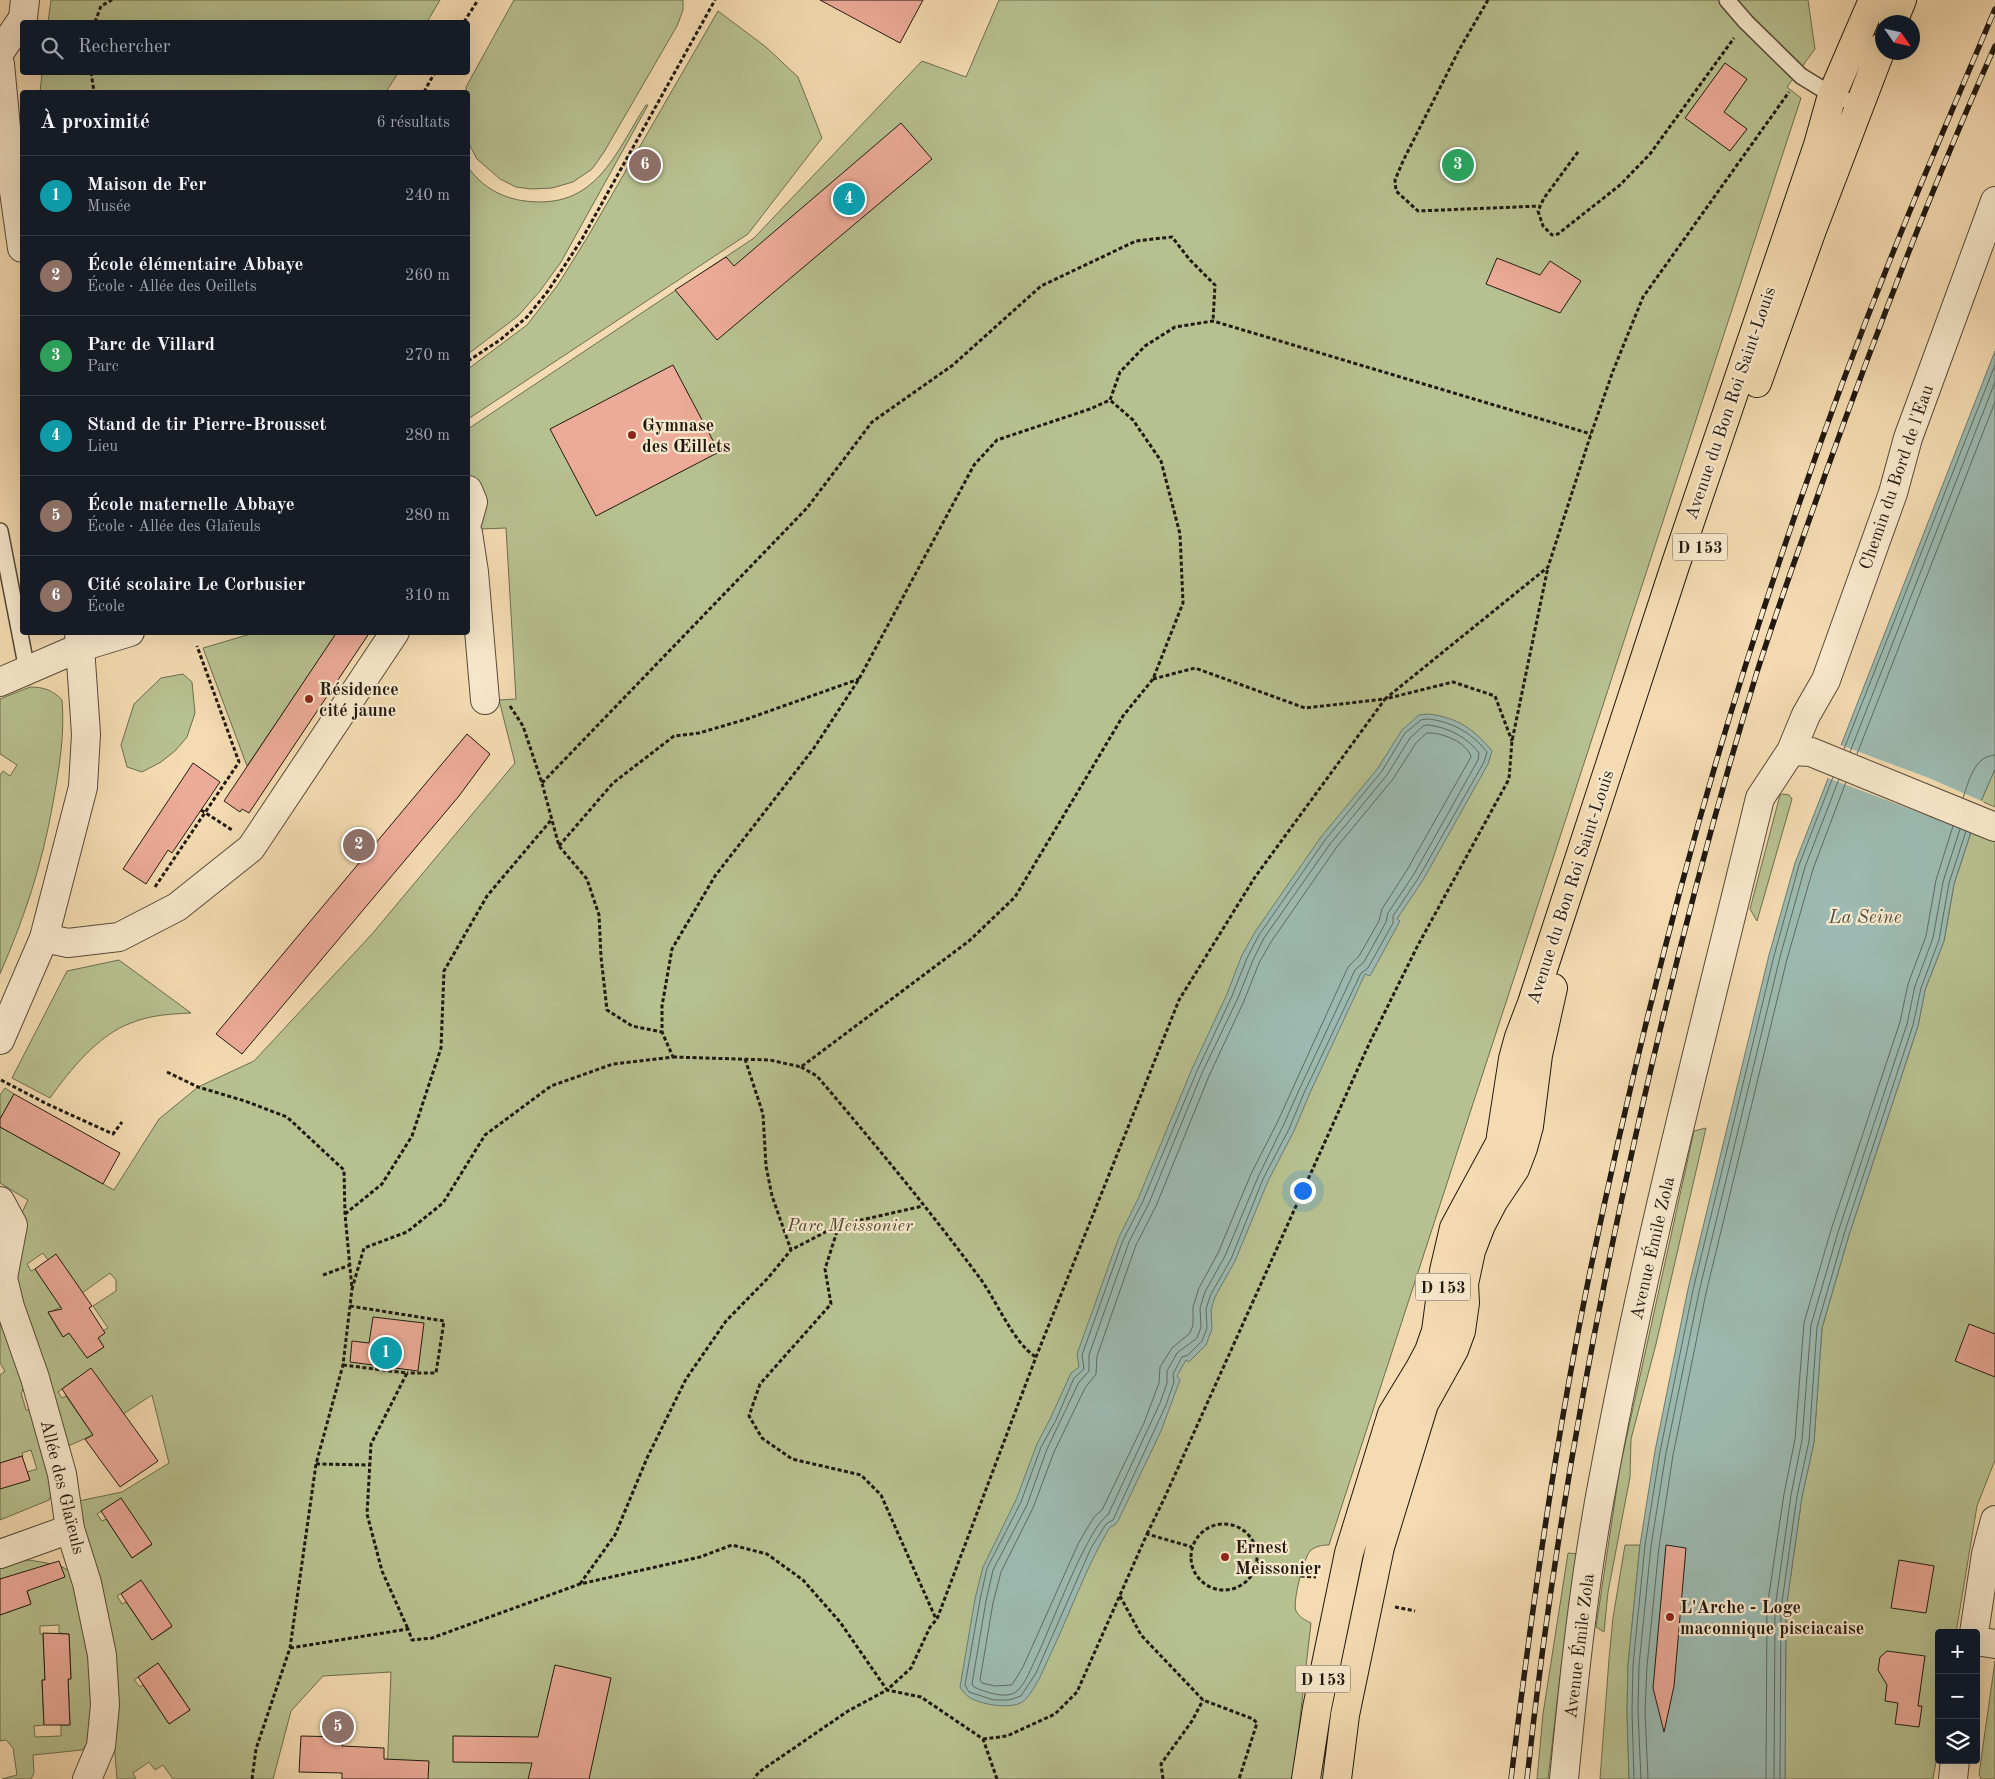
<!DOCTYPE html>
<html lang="fr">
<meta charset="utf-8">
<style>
body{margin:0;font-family:"Old Standard TT",serif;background:#20242c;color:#f1f3f6}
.controls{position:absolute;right:15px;bottom:15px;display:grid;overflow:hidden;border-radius:5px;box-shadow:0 5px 20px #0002}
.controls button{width:45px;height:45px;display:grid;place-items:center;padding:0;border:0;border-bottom:1px solid #363941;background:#171b24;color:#f1f3f6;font:25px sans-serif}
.compass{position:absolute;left:1875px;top:15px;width:45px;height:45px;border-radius:50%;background:#171b24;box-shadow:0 5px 20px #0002;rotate:124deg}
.you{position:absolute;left:1302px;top:1190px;width:18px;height:18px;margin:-12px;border:4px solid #fff;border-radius:50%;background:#1a73e8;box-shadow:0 0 0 8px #1a73e833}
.badge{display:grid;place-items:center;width:32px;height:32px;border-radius:50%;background:#7c3aed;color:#fff;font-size:16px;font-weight:700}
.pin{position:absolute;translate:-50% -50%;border:2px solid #fff;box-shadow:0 1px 5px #0006}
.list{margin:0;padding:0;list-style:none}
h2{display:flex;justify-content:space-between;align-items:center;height:65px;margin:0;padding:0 20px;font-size:21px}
h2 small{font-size:16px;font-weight:400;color:#9ea1a6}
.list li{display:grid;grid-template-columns:32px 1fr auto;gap:15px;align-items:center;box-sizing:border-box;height:80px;padding:0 20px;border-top:1px solid #363941}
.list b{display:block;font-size:19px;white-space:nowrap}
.list p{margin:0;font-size:16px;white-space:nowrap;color:#9ea1a6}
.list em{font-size:16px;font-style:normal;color:#9ea1a6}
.icon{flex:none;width:28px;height:28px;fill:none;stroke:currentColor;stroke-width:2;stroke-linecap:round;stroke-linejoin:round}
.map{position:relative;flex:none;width:1995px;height:1779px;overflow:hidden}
.search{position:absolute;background:#171b24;box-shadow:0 5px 20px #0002;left:20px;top:20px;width:450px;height:55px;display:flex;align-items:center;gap:12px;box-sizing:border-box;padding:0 18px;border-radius:5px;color:#9ea1a6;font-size:19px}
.panel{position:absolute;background:#171b24;box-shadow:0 5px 20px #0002;left:20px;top:90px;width:450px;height:545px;border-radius:5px}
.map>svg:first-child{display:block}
.green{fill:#b7c18f;stroke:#6c6d50;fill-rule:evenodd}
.water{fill:#9cbab1;stroke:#6b7a71}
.pier{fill:#f4dbb1}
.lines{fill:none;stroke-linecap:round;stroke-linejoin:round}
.shore{stroke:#5e6a61;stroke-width:1}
.building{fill:#ecab98;stroke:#211911}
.service-casing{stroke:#564a39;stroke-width:18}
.minor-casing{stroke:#564a39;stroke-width:30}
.tertiary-casing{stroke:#564a39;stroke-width:30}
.primary-casing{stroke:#211911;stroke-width:30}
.path{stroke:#211911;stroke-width:3;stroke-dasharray:4 2.5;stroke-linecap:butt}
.service{stroke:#f8e8cc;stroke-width:15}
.minor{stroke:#f8e8cc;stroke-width:28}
.tertiary{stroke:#f8e8cc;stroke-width:28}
.primary{stroke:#f4dbb1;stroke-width:28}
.rail-casing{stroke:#211911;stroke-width:5.5}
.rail{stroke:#f8e8cc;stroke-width:4;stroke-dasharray:11;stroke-linecap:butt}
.poi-dot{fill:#8f2418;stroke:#f8e8cc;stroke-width:2}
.labels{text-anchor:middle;stroke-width:4.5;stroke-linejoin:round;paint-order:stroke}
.shield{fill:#f8e8cc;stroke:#625749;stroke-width:1}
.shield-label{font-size:16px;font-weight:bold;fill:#211911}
.street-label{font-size:18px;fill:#211911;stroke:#f8e8cc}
.poi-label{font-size:18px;font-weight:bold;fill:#211911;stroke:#f8e8cc;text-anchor:start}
.park-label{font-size:18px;font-style:italic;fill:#4e4b37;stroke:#f8e8cc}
.water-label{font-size:19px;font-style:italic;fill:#4c5149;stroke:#f8e8cc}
</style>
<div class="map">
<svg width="1995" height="1779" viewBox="0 0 1995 1779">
<rect width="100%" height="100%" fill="#f4dbb1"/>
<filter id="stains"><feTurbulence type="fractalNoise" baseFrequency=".004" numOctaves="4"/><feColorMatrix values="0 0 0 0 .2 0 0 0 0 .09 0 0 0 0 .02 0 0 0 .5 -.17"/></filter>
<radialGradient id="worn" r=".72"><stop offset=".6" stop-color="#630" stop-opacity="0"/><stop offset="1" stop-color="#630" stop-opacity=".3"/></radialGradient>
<path class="green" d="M51 0H440L427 22H48Z
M514 0H683V10L677 26 604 152 592 169 573 182 552 188 531 189 516 187 500 179 477 159 468 142 466 87Z
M999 0H1808L1815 49 1787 87 1801 98 1329 1545C1323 1545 1315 1546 1310 1551 1304 1558 1292 1602 1296 1611 1299 1617 1305 1620 1311 1623L1293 1779H381L387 1775 391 1672 323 1676 291 1711 273 1779H173L163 1765 155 1770 149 1762 133 1773 136 1779H117L112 1718 74 1502 122 1492 169 1463 152 1395 114 1420 74 1380 58 1392 62 1398 66 1396 93 1435 66 1447 16 1296 20 1217 28 1200 0 1183V1127L114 1190 159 1119 198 1087 254 1061 372 934 515 763 499 700 516 699 506 528 480 529 482 492 468 474V429L754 238 922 61 966 77ZM43 1253 48 1260 82 1293 110 1273 116 1280V1291L93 1306 108 1328 103 1331 105 1333 98 1338 104 1347 87 1358 72 1331 63 1337 48 1313 61 1307 35 1269 31 1271 27 1264ZM114 1503 119 1511 126 1506 152 1545 132 1558 106 1519 102 1521 97 1514ZM134 1585 146 1588 172 1627 152 1640 126 1602 122 1604 117 1596ZM149 1669 155 1677 164 1671 190 1710 169 1724 143 1685 140 1687 134 1680Z
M718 11 766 47 798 77 822 138 748 234 468 419V369L527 325 557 286 587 238Z
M42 73V72L398 73 386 92H40Z
M646 105H648L561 262 540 291 518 316 468 354V167C481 186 501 198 525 201 596 210 614 155 646 105Z
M254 633H337L247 766 203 648Z
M183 674 192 682 195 713 187 737 176 750 161 762 142 772 127 767 121 745 134 704 161 678Z
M30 687C43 687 53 690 62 700 65 735 59 769 53 803 42 865 25 916 0 974V775L3 771 10 776 17 765 0 754V699Z
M1995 769V807L1981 801Z
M1783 794 1789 795 1792 799 1757 921 1750 909 1780 795Z
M1971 832 1995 841V1460L1977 1506 1956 1633H1939V1744L1933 1779H1785L1786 1609 1802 1497 1814 1442 1822 1328 1849 1235 1918 1026 1925 990 1944 941 1954 884Z
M119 960 191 1013C171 1014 150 1015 131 1023 98 1035 70 1070 50 1098L12 1078 67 971Z
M5 1088 14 1094 0 1119V1095Z
M1706 1128 1656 1344 1631 1439 1630 1477 1608 1592 1604 1632 1596 1627 1620 1467 1694 1131Z
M0 1305 24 1388 21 1393 26 1410H31C42 1436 62 1472 49 1500L0 1520V1489L27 1472 37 1469 31 1450 22 1453 23 1456 0 1463V1375L5 1371 0 1363Z
M1625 1545H1640L1628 1665 1627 1711 1629 1779H1600L1609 1659 1613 1618Z
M1568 1553 1579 1554 1562 1661 1548 1779H1537L1543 1714Z
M29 1560 59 1565 71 1572 90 1639 96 1733 82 1750 33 1755 34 1773 31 1779H2L17 1775 13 1748 6 1740 0 1741V1615L31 1604 27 1591 0 1587V1565ZM59 1625V1633L69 1634 71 1678 68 1679 70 1725H61V1736L35 1737 34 1726 44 1725 42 1680H45L43 1634H40V1626Z
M1995 1661V1779H1981L1979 1774Z"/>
<path class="water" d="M1995 351V769L1981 801 1954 884 1944 941 1925 990 1918 1026 1849 1235 1822 1328 1814 1442 1802 1497 1786 1609 1785 1779H1629L1627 1711 1628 1665 1640 1545 1655 1451 1688 1289 1769 955 1795 863Z
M1429 714C1458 718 1474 729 1492 751L1488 764 1423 880 1397 919 1400 921 1370 976 1365 974 1309 1095 1294 1131 1268 1181 1235 1261 1215 1297 1211 1310 1212 1329 1206 1345 1189 1362 1186 1360 1177 1376 1180 1380 1161 1431 1118 1521 1115 1525 1110 1527C1086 1567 1071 1611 1051 1653 1044 1668 1037 1687 1025 1700 1017 1708 998 1706 988 1704 975 1701 966 1698 960 1687L975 1599 983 1567 1016 1500 1037 1444 1051 1417 1071 1373 1079 1367 1077 1354 1119 1237 1138 1199 1192 1069 1227 994 1242 955 1255 932 1321 837 1378 768 1402 730 1419 715Z"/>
<path class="pier" d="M1838 744 1929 778 1984 802 1974 833 1825 777Z"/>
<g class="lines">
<path class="shore" d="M1429 719C1453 722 1472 733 1487 752L1484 762 1419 877 1393 916V923L1368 968 1361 973 1304 1093 1289 1129 1263 1179 1231 1259 1211 1294 1206 1309 1207 1328 1202 1341 1188 1355 1182 1357 1173 1374 1174 1382 1166 1405 1113 1520 1106 1524 1091 1548 1036 1673 1021 1696 1009 1700H994L969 1692 965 1685 980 1600 987 1568 1021 1502 1041 1447 1056 1420 1074 1378 1084 1369 1082 1355 1123 1240 1143 1201 1197 1071 1232 996 1247 958 1259 935 1325 840 1382 771 1405 733 1421 720Z
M1429 725C1449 728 1467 737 1479 753L1478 760 1414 874 1388 913 1386 922 1364 962 1355 970 1299 1090 1283 1126 1258 1177 1225 1256 1205 1292 1200 1308 1201 1327 1197 1338 1177 1353 1167 1371V1383L1160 1403 1108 1515C1087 1528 1050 1630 1036 1658 1031 1668 1026 1683 1017 1691 1007 1700 985 1692 974 1687L972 1684 986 1601 993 1570 1027 1505 1047 1449 1079 1382 1089 1371V1355L1129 1242 1149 1203 1202 1073 1238 998 1253 960 1264 938 1330 844 1387 775 1410 738 1423 726Z
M1427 733C1441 732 1467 742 1471 757L1407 870 1382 909 1379 921 1359 956 1348 967 1277 1123 1251 1174 1218 1253 1199 1288 1193 1307V1325L1190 1333 1172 1348 1160 1367 1159 1383 1144 1423 1102 1510 1094 1517 1079 1542 1023 1667 1012 1685 995 1686 982 1683 980 1680 993 1603 1001 1572 1033 1508 1054 1452 1085 1388 1096 1374 1097 1356 1136 1245 1156 1206 1209 1076 1244 1001 1259 963 1271 942 1336 848 1393 779 1416 743Z
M1844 749 1995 365
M1850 752 1995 382
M1857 754 1995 402
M1963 798C1969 781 1974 756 1995 755
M1634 1779 1632 1711 1633 1665 1645 1545 1660 1452 1693 1290 1774 956 1799 865 1833 777
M1641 1779 1638 1711 1639 1665 1651 1546 1666 1453 1699 1292 1780 957 1805 867 1839 779
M1648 1779 1645 1711 1647 1666 1659 1547 1673 1455 1706 1293 1787 959 1813 869 1846 782
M1766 1779 1767 1608 1784 1494 1795 1439 1804 1323 1831 1230 1900 1022 1908 984 1926 936 1936 880 1953 826
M1774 1779 1775 1608 1791 1495 1802 1440 1811 1325 1838 1232 1907 1024 1915 986 1933 938 1943 882 1960 829
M1780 1779 1781 1609 1797 1496 1809 1441 1817 1327 1844 1234 1913 1025 1921 988 1939 940 1949 883 1966 831"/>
</g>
<path class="building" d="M820 0H923L900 43Z
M1725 63 1747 79 1724 112 1747 129 1730 151 1685 118Z
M901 123 932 159 717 340 675 290 726 257 734 266Z
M1497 258 1540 275 1550 261 1581 281 1560 313 1486 284Z
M673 365 719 452 596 516 550 429Z
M337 632H370L249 813 242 809 240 812 224 801Z
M467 734 490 754 459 796 242 1054 216 1034Z
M193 763 220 782 172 853 168 850 146 884 123 869Z
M14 1094 120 1153 103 1184 0 1127V1119Z
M56 1254 92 1306 89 1308 105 1333 98 1338 104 1347 87 1358 69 1333 63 1337 48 1312 62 1309 35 1269Z
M373 1317 424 1323 418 1371 350 1362 352 1341 369 1343Z
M1969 1324 1995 1334V1377L1955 1361Z
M91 1368 158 1461 120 1487 85 1439 93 1435 62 1389Z
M22 1456 30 1480 0 1489V1463Z
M121 1498 152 1544 132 1558 101 1511Z
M1666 1545 1686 1548 1674 1686 1664 1732 1653 1688Z
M1899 1560 1934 1566 1926 1613 1891 1608Z
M59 1561 65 1577 27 1591 31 1604 0 1615V1579Z
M141 1580 172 1626 152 1640 121 1594Z
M43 1633 69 1634 71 1679H68L70 1725H44L42 1680H45Z
M1887 1651 1925 1656 1918 1706H1922L1919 1727 1895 1724 1898 1703 1885 1701 1887 1685 1878 1670 1880 1657Z
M158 1663 190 1710 169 1724 138 1677Z
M555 1665 611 1678 589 1779H528L532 1763 453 1762V1736L538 1737Z
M301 1736 344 1737 342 1746 384 1748V1759L429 1761 428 1779H342V1773L299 1772Z"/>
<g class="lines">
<defs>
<path id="service" d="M1727 0 1746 22 1801 76 1832 95 1860 105
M0 531 27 670"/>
<path id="minor" d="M468 490 473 502 468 520
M468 533 474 572 485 700
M0 682 81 647 130 632
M1791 751 1806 715 1826 680 1893 493 1908 438 1995 201
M44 938 68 943 119 937 177 907 251 848 395 632
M0 1201 13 1225 3 1278 10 1307 35 1378 62 1474 70 1529 87 1583 102 1655 105 1705 101 1746 87 1779
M0 1554 70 1529
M1974 1633 1986 1554 1995 1520
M1976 1641 1995 1644
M1564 1779C1574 1676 1585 1572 1605 1470 1647 1244 1706 1021 1760 798L1791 751 1811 752 1995 827
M1953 1779 1955 1760"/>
<path id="tertiary" d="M0 52 23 18 25 0
M0 64 8 149 22 248
M0 1040 44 938 83 787 86 734 79 632"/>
<path id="primary" d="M1893 22 1902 0
M1757 383 1812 230 1882 47
M1306 1779 1317 1708 1349 1553 1392 1414 1420 1368 1429 1351 1436 1331 1444 1271 1454 1228 1500 1143 1513 1059 1519 1037 1532 1003 1675 566 1818 145 1832 95 1873 0
M1337 1779 1345 1715 1380 1547 1424 1404 1454 1350 1461 1331 1465 1303 1464 1284 1471 1251 1481 1225 1493 1202 1515 1169 1523 1148 1529 1126 1538 1055 1553 988"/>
</defs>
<use href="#service" class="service-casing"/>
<use href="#minor" class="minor-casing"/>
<use href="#tertiary" class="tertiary-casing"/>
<use href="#primary" class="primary-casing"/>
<path class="path" d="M1488 0 1459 50 1403 161 1395 180 1396 191 1418 211 1540 206
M95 22 101 6 112 0
M464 22 478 0
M91 72 94 92
M424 92 435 72
M1578 152 1544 198 1538 211 1543 226 1552 235 1558 234 1620 185 1650 154 1734 38
M468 361 500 340 527 317 548 291 582 239 715 0
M1153 679 1195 668 1305 708 1385 699 1548 567 1591 434 1613 371 1643 297 1789 92
M510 706 523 726 542 783 559 846 587 879 599 915 601 957 607 1010 632 1026 662 1032
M542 783 807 508 872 422 953 365 1041 286 1136 241 1172 237 1190 260 1215 285 1213 321
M201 810 232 830
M559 846 613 783 674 736 699 733 747 719 859 679
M155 887 239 762 197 646
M673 1057 770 1060 801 1067 969 941 1015 897 1123 716 1153 679 1183 603 1180 534 1161 461 1133 420 1110 400
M745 1059 763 1114 766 1166 772 1196 791 1250 839 1225 923 1206
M801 1067 817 1076C873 1142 928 1208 979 1277 996 1299 1013 1343 1036 1357
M167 1072 198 1087 245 1101 287 1117 344 1170 345 1214 352 1289 364 1248 407 1232 443 1203 485 1135 551 1086 613 1064 673 1057 662 1032V1006L672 949 715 876 814 748 859 679 974 465 997 440 1090 409 1110 400 1120 372 1145 346 1175 327 1213 321 1591 434
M1 1080 47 1104 113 1134 122 1122
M345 1214 382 1184 412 1136 441 1048 444 971 487 896 552 819
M839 1225 825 1269 831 1304 760 1384 749 1416 762 1438 792 1459 861 1475 881 1495 936 1619
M323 1275 350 1265
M350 1306 444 1321 436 1373H407
M343 1365 407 1373 371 1444 367 1514 382 1571 408 1629
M316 1464 370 1465
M1191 1557a33 33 0 1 1 66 0a33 33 0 1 1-66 0Z
M1147 1534 1164 1499 1369 1044 1418 945 1509 779 1512 741 1548 567
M1257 1563 1301 1576 1316 1577
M580 1584 615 1535 647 1458 686 1379 726 1321 768 1278 791 1250
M1120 1596 1141 1635 1203 1700 1253 1719 1257 1723 1239 1779
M1395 1607 1415 1611
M290 1648 408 1629 412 1640 432 1638 580 1584 700 1557 732 1545 767 1554 803 1580 840 1622 887 1690 848 1711 759 1772 754 1779
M983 1739 1007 1736 1055 1714 1077 1692 1147 1534 1192 1547
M252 1779 256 1749 290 1648 316 1464 343 1365 352 1289
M997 1779 983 1739 921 1697 887 1690 911 1668 930 1627 937 1619 1036 1357 1179 1000 1255 877 1385 699 1453 682 1495 696 1512 741
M1163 1779 1161 1764 1192 1721 1203 1700"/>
<use href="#service" class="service"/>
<use href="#minor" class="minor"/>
<use href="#tertiary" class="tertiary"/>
<use href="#primary" class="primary"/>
<defs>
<path id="rail" d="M1511 1779C1532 1608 1556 1436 1591 1267 1633 1065 1683 864 1745 667 1788 531 1835 397 1888 265 1922 179 1959 95 1995 9
M1527 1779C1548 1584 1581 1390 1622 1198 1660 1021 1704 845 1757 672 1778 606 1802 541 1825 475 1877 330 1932 187 1995 46"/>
</defs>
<use href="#rail" class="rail-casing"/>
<use href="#rail" class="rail"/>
</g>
<g class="poi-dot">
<circle cx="632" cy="435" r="5"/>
<circle cx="309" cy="699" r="5"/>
<circle cx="1225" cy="1557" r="5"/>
<circle cx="1670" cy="1617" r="5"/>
</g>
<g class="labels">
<g class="shield">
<rect x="1672.5" y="533.5" width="55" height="27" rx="4"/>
<rect x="1415.5" y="1273.5" width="55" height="27" rx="4"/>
<rect x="1295.5" y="1665.5" width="55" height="27" rx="4"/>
</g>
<g class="shield-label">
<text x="1700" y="553">D 153</text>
<text x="1443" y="1293">D 153</text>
<text x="1323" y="1685">D 153</text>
</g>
<g class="street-label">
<text transform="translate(1730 403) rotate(-71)" y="6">Avenue du Bon Roi Saint-Louis</text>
<text transform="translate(1896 477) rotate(-71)" y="6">Chemin du Bord de l'Eau</text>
<text transform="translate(1570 887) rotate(-72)" y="6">Avenue du Bon Roi Saint-Louis</text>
<text transform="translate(1652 1248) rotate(-77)" y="6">Avenue Émile Zola</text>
<text transform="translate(63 1487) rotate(76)" y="6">Allée des Glaïeuls</text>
<text transform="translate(1579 1646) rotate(-83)" y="6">Avenue Émile Zola</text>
</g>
<g class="poi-label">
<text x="642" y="431">Gymnase<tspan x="642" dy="21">des Œillets</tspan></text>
<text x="319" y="695">Résidence<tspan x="319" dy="21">cité jaune</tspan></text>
<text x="1235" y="1553">Ernest<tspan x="1235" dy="21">Meissonier</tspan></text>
<text x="1680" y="1613">L'Arche - Loge<tspan x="1680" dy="21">maconnique pisciacaise</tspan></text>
</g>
<g class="park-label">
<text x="850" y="1231">Parc Meissonier</text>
</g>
<g class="water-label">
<text x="1865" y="923">La Seine</text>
</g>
</g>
<rect width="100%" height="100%" filter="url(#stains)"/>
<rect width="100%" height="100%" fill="url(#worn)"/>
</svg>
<div class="controls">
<button>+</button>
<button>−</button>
<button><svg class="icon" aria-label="layers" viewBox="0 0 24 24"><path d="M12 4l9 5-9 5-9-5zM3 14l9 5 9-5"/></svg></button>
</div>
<svg class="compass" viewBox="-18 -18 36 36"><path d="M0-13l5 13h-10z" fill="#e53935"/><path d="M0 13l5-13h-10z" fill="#9ea1a6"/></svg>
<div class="you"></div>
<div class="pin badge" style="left:386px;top:1353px;background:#0f9aa8">1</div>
<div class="pin badge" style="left:359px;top:845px;background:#8d6e63">2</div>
<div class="pin badge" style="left:1458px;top:165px;background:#2e9e5b">3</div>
<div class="pin badge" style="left:849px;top:199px;background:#0f9aa8">4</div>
<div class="pin badge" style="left:338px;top:1727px;background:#8d6e63">5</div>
<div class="pin badge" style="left:645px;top:165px;background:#8d6e63">6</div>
<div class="search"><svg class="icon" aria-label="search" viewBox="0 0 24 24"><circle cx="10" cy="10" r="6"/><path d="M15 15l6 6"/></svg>Rechercher</div>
<section class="panel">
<h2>À proximité<small>6 résultats</small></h2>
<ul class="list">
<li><span class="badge" style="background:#0f9aa8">1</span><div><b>Maison de Fer</b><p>Musée</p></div><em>240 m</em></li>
<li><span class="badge" style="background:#8d6e63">2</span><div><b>École élémentaire Abbaye</b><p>École · Allée des Oeillets</p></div><em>260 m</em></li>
<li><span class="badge" style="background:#2e9e5b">3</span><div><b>Parc de Villard</b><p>Parc</p></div><em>270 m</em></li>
<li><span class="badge" style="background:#0f9aa8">4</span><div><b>Stand de tir Pierre-Brousset</b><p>Lieu</p></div><em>280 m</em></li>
<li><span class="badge" style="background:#8d6e63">5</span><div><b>École maternelle Abbaye</b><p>École · Allée des Glaïeuls</p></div><em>280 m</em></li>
<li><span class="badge" style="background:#8d6e63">6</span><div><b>Cité scolaire Le Corbusier</b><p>École</p></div><em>310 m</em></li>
</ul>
</section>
</div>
